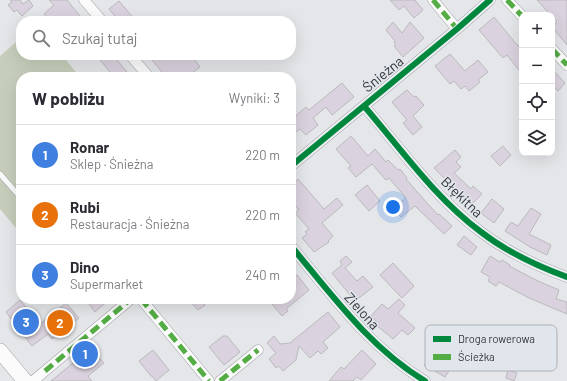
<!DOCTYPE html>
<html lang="pl">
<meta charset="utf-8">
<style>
body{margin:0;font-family:Barlow,sans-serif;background:#f7f7f7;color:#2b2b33}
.controls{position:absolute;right:12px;top:12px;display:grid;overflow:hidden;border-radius:8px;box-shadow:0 4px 16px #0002}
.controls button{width:36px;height:36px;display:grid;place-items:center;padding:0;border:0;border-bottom:1px solid #e1e1e2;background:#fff;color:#2b2b33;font:20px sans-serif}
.you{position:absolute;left:393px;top:207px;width:14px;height:14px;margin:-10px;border:3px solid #fff;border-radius:50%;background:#1a73e8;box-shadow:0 0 0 6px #1a73e833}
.badge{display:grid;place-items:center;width:26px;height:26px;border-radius:50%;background:#0b8043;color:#fff;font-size:13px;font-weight:700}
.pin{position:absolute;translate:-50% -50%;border:2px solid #fff;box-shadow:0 1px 4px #0006}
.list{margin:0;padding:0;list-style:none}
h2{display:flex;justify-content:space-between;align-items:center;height:52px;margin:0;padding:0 16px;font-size:17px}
h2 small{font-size:13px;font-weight:400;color:#7c7c81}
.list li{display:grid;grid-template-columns:26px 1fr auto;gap:12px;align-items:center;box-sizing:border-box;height:60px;padding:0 16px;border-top:1px solid #e1e1e2}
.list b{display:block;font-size:15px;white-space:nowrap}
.list p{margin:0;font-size:13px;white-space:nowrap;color:#7c7c81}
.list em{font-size:13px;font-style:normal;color:#7c7c81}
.icon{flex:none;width:22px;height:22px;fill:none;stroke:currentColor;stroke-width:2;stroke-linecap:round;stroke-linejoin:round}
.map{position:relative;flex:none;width:567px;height:381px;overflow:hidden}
.search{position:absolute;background:#fff;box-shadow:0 4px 16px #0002;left:16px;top:16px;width:280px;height:44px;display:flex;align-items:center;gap:10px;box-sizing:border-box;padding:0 14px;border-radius:16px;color:#7c7c81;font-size:15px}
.panel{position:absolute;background:#fff;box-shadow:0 4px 16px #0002;left:16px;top:72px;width:280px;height:232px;border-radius:16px}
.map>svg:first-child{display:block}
.green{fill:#c6cebb}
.building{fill:#dad2de;stroke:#bababc}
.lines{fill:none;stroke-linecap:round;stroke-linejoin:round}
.lane-casing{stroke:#9fa1a3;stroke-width:6}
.street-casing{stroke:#9fa1a3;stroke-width:11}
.secondary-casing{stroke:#9fa1a3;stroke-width:16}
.lane{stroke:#fbfbfc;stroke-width:5}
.street{stroke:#fbfbfc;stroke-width:10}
.secondary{stroke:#fbfbfc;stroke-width:15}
.quiet{stroke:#54ac45;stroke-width:5;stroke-dasharray:10 5;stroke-linecap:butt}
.cycleway-casing{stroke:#e1e6ec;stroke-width:8}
.cycleway{stroke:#00873e;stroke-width:6}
.labels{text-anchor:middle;stroke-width:3;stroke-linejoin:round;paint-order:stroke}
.street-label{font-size:14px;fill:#333537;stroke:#e1e6ec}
.key{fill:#e1e6ec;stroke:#adb1b6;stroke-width:1}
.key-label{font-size:11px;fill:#333537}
</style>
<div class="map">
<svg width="567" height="381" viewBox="0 0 567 381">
<rect width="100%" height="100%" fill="#e4e6e9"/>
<path class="green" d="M21 38V55H62L80 77H21V234L0 209V56Z"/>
<path class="building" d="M10 0H20L23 4 29 0 33 6 22 16 17 10 14 12 8 5 12 2Z
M49 0H67L84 21H50L44 14 54 5Z
M390 0H415L423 10 414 18 404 6 399 10Z
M537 0H567V45L552 27 557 22Z
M119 1 130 14 136 21H119L109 9Z
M494 17 518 46 522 43V74L507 55 503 58 479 30Z
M393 22 402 33 410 22 424 38 403 57 394 46 396 45 394 42 395 41 386 30Z
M450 54 465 71 478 60 488 72 478 80 480 82 469 91 465 86 461 89 454 81 450 84 435 66Z
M96 55H113L131 77H114Z
M148 55H191L200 67 187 77H185L181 73 175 77H166Z
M552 69 565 83 558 91 552 85Z
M342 83 354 97 332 115 326 107 313 118 318 125 306 135 300 129 291 136V120L306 107 309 110Z
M407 90 414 97 416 96 424 105 413 116 422 127 413 135 403 123 407 120 392 102Z
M351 136 368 156 375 149 386 162 388 160 398 170 400 169 407 178 406 179 427 203 438 215 439 214 452 226 444 234 415 206 401 217 394 208 406 198 389 178 386 180 372 164 356 177 348 168 351 166 336 149Z
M503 146 511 155 500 166 491 156Z
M455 150 461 157 456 162 461 167 454 173 471 189 473 186 482 194 471 205 434 168Z
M298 179 324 209 337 198 343 205 322 223 333 236 328 241 329 242 314 252 302 238 307 234 305 232 309 229 295 213 299 210 291 201V186Z
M367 185 380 201 369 211 355 195Z
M492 199 504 209 494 223 481 213Z
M531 208 541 214 529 234 551 245 547 255 530 247 505 231 511 222 518 226Z
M464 236 477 247 471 255 457 245Z
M346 256 352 262 345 268 357 281 363 276 373 287 355 301 332 273 342 265 340 261Z
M490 256 500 262 502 260 510 265 509 266 538 281 559 290 556 299 567 302V314L529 298 499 282 496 286 488 281 490 277 481 272Z
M393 263 414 286 402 298 380 275Z
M297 275 309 290 286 309 288 311 282 316 268 299H291V280Z
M85 299H110L95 312Z
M188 299H200L205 305 198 310Z
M399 299 405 305 398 313 415 328 408 335 402 330 393 339 375 324 377 322 371 316 382 304 388 309Z
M20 300 40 324 66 303 79 318 52 339 48 334 32 346 6 312Z
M328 312 340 327 323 342 328 348 321 354 318 351 310 358 299 346 296 360 283 371 279 366 276 368 269 359 276 353 267 343 274 336 280 344 290 343Z
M441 335 458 346 447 364 452 366 445 377 424 365 428 360 425 358Z
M223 336H227L240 352 224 365 209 347Z
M89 347 104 363 88 376 92 381H51L79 358 78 356Z
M153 350 169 370 156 381 152 376H151L139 361Z
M362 350 376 364 361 380 357 377 353 381H329L341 367 344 369Z
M508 370 517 373 514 381 506 378Z"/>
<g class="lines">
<defs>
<path id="lane" d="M0 174 21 198"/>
<path id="street" d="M84 0 102 21
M433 0 457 29
M507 0 522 16
M552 49 567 65
M130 55 149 77
M364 106C401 149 435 198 481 232 507 252 537 266 567 277
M291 166 457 29 490 0
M291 246C332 295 370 348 425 381
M141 299 209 381
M33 381 131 299
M220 381 258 350"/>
<path id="secondary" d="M0 351 25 381"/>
</defs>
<use href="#lane" class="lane-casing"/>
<use href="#street" class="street-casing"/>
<use href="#secondary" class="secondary-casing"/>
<use href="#lane" class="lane"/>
<use href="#street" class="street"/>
<use href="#secondary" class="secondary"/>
<path class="quiet" d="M433 0 457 29
M507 0 522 16
M552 49 567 65
M141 299 209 381
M45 371 131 299
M220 381 258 350"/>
<defs>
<path id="cycleway" d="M364 106C401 149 435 198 481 232 507 252 537 266 567 277
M291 166 457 29 490 0
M291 246C332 295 370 348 425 381"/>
</defs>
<use href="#cycleway" class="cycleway-casing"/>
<use href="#cycleway" class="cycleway"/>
</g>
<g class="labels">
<g class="street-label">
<text transform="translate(383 74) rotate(-39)" y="5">Śnieżna</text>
<text transform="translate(462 197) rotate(44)" y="5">Błękitna</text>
<text transform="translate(362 311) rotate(48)" y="5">Zielona</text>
</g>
</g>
<rect x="425" y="325" width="132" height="46" rx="6" class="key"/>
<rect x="433" y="336" width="18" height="6" fill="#00873e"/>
<rect x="433" y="354" width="18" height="6" fill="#54ac45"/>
<g class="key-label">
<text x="458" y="343">Droga rowerowa</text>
<text x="458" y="361">Ścieżka</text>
</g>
</svg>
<div class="controls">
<button>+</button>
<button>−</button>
<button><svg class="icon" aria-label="locate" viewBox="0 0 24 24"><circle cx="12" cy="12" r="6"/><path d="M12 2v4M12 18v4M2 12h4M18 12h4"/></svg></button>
<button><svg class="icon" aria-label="layers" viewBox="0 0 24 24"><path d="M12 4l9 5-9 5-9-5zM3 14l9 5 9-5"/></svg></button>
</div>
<div class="you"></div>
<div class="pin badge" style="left:85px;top:354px;background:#3f7fe0">1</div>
<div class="pin badge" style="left:60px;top:323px;background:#e8710a">2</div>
<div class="pin badge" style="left:26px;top:322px;background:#3f7fe0">3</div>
<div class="search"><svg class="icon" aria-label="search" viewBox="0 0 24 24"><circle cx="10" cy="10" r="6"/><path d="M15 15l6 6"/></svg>Szukaj tutaj</div>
<section class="panel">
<h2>W pobliżu<small>Wyniki: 3</small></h2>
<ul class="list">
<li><span class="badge" style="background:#3f7fe0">1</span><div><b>Ronar</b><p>Sklep · Śnieżna</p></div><em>220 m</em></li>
<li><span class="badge" style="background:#e8710a">2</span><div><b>Rubi</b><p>Restauracja · Śnieżna</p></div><em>220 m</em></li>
<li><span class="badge" style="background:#3f7fe0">3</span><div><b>Dino</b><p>Supermarket</p></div><em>240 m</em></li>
</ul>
</section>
</div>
